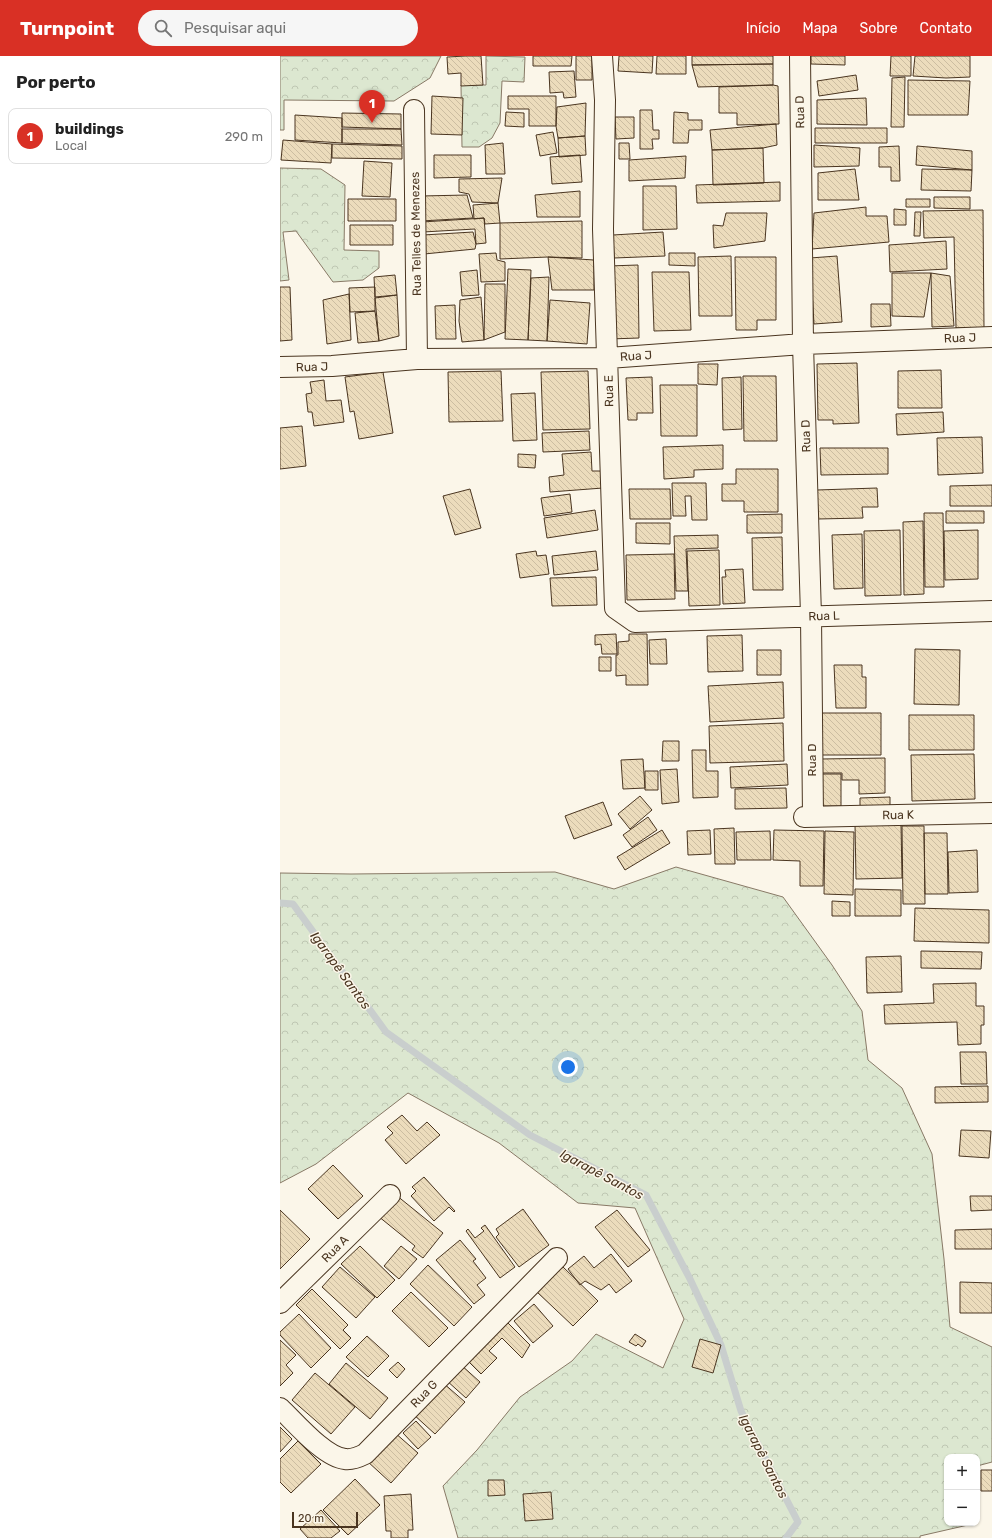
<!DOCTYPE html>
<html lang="pt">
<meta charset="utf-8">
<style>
body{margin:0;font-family:Rubik,sans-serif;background:#f6f6f6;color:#222}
.controls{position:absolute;right:12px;bottom:12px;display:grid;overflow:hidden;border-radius:8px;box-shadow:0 1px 3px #0004}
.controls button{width:36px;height:36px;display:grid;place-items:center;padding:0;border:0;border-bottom:1px solid #e0e0e0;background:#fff;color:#222;font:20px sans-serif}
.scale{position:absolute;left:12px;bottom:10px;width:66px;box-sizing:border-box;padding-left:4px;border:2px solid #4a3520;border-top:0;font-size:11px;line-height:14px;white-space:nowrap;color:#4a3520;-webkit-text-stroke:3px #fbf6e9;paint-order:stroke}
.you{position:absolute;left:288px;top:1011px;width:14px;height:14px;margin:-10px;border:3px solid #fff;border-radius:50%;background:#1a73e8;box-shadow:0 0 0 6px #1a73e833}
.badge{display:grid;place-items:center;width:26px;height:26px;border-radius:50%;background:#d93025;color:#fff;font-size:13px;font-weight:700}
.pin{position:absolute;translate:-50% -33px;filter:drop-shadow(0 1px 2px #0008)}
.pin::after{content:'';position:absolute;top:21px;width:14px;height:12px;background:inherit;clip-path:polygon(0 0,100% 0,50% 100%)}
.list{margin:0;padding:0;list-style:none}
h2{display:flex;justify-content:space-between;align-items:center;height:52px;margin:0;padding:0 16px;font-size:17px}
h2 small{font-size:13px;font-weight:400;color:#767676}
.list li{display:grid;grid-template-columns:26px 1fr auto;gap:12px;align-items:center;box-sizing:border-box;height:56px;margin:0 8px 8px;padding:0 8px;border:1px solid #e0e0e0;border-radius:8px}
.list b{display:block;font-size:15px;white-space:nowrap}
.list p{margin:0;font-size:13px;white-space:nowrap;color:#767676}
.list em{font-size:13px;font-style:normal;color:#767676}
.icon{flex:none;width:22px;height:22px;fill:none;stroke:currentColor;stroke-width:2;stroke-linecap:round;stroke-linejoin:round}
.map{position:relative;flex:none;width:712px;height:1482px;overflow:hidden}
header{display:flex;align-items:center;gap:24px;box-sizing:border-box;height:56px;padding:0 20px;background:#d93025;color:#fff}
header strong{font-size:19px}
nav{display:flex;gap:22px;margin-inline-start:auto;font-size:14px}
.search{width:280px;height:36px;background:#f6f6f6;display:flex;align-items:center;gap:10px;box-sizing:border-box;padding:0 14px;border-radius:22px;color:#767676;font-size:15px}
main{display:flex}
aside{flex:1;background:#fff}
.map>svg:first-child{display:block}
.forest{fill:url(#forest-crowns);stroke:#887966}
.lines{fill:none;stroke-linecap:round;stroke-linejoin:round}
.stream{stroke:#c9cecd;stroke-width:7}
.building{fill:url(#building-back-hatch);stroke:#4a3520}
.minor-casing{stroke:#4a3520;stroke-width:22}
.minor{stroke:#fbf6e9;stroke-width:20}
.labels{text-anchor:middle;stroke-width:3;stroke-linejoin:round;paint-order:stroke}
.street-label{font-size:12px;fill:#4a3520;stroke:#fbf6e9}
.water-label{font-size:13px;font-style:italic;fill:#4a3520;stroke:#fbf6e9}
</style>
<header>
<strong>Turnpoint</strong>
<div class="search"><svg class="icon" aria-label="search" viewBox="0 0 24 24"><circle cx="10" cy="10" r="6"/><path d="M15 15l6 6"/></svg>Pesquisar aqui</div>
<nav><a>Início</a><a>Mapa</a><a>Sobre</a><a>Contato</a></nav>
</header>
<main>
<aside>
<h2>Por perto<small></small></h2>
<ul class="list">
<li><span class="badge">1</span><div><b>buildings</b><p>Local</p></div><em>290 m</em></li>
</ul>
</aside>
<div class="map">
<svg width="712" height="1482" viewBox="0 0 712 1482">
<defs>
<pattern id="forest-crowns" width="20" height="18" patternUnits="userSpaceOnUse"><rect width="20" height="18" fill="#dce7d0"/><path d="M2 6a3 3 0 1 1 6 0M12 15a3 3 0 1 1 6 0" fill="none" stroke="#bec7b2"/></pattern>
<pattern id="building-back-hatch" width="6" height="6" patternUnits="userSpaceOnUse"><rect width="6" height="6" fill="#ecdcbc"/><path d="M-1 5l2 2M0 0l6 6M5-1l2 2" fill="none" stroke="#ccbda1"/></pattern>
</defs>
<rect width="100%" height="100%" fill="#fbf6e9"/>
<path class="forest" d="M0 0H161L150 22 114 45 4 44V74H0Z
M206 0 245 1 244 26 222 25 220 67 212 82 199 91H182L181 29H206Z
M0 112 41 113 65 129 64 194 99 195V212L83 224 53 226 16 175 3 176 9 224 0 225Z
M396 811 503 841 552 909 582 955 588 1004 622 1032 652 1098 664 1203 670 1271 712 1291V1406L697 1410V1401H667V1467H688V1469L640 1480V1482H178L163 1430 197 1394 240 1341 292 1305 316 1278 383 1312 404 1263 355 1152 298 1147 219 1087 128 1037 36 1108 0 1127V817L71 818 275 816 334 833Z"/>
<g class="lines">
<path class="stream" d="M0 847 13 848 106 976 250 1079 366 1139 410 1223 441 1289 461 1355 518 1466 506 1482"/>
</g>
<path class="building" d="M186 0H201L203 29 181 30V17L168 18 167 1Z
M253 0H292L291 10H253Z
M296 0H312V24H296Z
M339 0H373L372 17 338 15Z
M377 0H406V18H376Z
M412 0H493V8L412 9Z
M531 0H565V9L531 8Z
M611 0H631V20H610Z
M635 0H690V21L666 22 633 20Z
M493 8V29L418 31 412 9Z
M294 15 296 41 284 42 283 36 270 37 269 16Z
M576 19 578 34 539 40 537 25Z
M625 21 624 71H611L612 22Z
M628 24 690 25 688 59H628Z
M493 29 498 30 499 68 457 69V57H439V31Z
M152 40 183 42 182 79 151 78Z
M228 40H276V70H249V53H228Z
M586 42 587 69 537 68V44Z
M306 47 305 80 278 82 276 70 277 51Z
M360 54H372L373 74H379V83H372L373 93H360Z
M226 56 244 57V71L225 70Z
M394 56 408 57V64H422V74H409L408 87H393Z
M62 57 121 58V73L62 71Z
M15 59 62 62V87L15 84Z
M335 61H354V82L336 83Z
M496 68 497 89 483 92 432 94 430 74Z
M535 72H607V87H535Z
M62 73H121L122 89 62 87Z
M273 76 277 97 260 100 256 79Z
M305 80 306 99 279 101 278 82Z
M3 84 52 88 51 107 1 104Z
M223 87 225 118H206L205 89Z
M339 87H349L350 103H339Z
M52 88 122 90V103L52 102Z
M534 89 580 92 579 110 534 111Z
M619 90 620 125H611V111H599V91Z
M637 90 692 95V114L636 109Z
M483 92 484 127 433 129 432 94Z
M154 99H191V121L154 122Z
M300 99 302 126 272 128 270 101Z
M406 100 405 122 349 125V104Z
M84 105 112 107 110 141 82 140Z
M575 113 579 144H538V117Z
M642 113 692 114 691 135 641 134Z
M222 122 218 147 192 146 189 138 179 136V123Z
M500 126V145L417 147 416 129Z
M363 130H396L397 173 363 174Z
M300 135V161H257L255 139Z
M187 139 193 162 141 165V140Z
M654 141H690V153L654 152Z
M68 143H116V165H68Z
M626 143H650V151H626Z
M218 147 220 167 205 168 204 162 194 163 193 149Z
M586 151V160H607L609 186 532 193 534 157Z
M614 153 626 154V169H614Z
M703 154 704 272H676L674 181 644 182 643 155Z
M635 156H641L640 180H634Z
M446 157H487L485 185 434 192 433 169 443 170Z
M204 162 206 187 196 188 195 173 143 176 142 166Z
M302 165V202L268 201 220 203V167Z
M70 169H113V189H70Z
M193 176 196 188 195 193 144 198 143 179Z
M383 176 385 200 334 202 333 179Z
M666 185 667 213 610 216 609 189Z
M216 197 217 204 225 206V225L201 226 199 198Z
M389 197H415V210L389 209Z
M451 200 452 260H419L418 201Z
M557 200 562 266 534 268 530 202Z
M268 201 314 204V234H272Z
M455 201H496V264H477V274H456Z
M358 209 359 282 329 283 328 210Z
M228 213 251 214 248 284 225 283Z
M197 214 199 239 182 240 180 216Z
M372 216H409L411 274 374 275Z
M612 217H651L644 261 612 260Z
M651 217 670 220 674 270 652 271Z
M115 219 117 239 95 241 94 221Z
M269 221 267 285 248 284 251 222Z
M205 228H225V276L204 284Z
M0 231H10L12 284 0 285Z
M95 231V255L70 256 69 232Z
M69 238 71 284 47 288 43 244Z
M117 239 119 280 99 285 95 242Z
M201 241 204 284 182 286 179 265 180 244Z
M270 244 310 247 307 288 267 285Z
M591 248H610L611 270 591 271Z
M175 249 176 283H156L155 250Z
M95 255 99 285 78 287 75 257Z
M577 307 579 367 553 368V364H538L537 308Z
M418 308H438L437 329 418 328Z
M661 314 662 352H618V315Z
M221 315 223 365 169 366 168 316Z
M308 315 310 373 263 374 261 316Z
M103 316 113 377 79 383 74 355 70 356 65 321Z
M463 320H496L497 385H464Z
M372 321 373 357H357V364H348L346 322Z
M461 321 462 373 443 374 442 322Z
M44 324 46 345 61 344 64 366 34 370 32 356H28L26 338 32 337 30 326Z
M380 329H417V380H381Z
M255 337 257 384 233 385 231 338Z
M663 356 664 376 617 379 616 358Z
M22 370 26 410 0 413V372Z
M309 375 310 394 263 396 262 377Z
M702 381 703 417 658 419 657 382Z
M443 389V413L414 414V421L384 423 383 391Z
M540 392H608V418L541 419Z
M311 396 312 415H321L323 432 270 436 269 421 284 419 282 398Z
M238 398 256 399 255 412 238 411Z
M456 413H498V456H464V445H442V428H456Z
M392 427H426L427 464H412L411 440H405L406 460H393Z
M712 429V450H670V430Z
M597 432 598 451H582L583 462 538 463 537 434Z
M190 433 201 472 175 479 163 440Z
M349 433H390L391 463H350Z
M290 438 292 456 264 460 261 442Z
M315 454 318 474 267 482 264 462Z
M666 455H704V467H666Z
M644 457H663L664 531H645Z
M502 458V477H467V459Z
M643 465 644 538 624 539 623 466Z
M356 467H390V488L356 487Z
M620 474 621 539 585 540 584 475Z
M698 474V523L665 524 664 475Z
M582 478 583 532 554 533 552 479Z
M438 479V492L406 493 408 535H396L394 480Z
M502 481 503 534H473L472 482Z
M439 494 440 549 409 550 407 495Z
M256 495 257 500 266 499 269 518 240 522 236 498Z
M316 495 318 514 274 519 272 500Z
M394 498 395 543 347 544 346 499Z
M463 513 465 547 443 548 442 521H446L445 514Z
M316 521 317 549 272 550 270 522Z
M336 578 337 598H322L321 588 315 589V579Z
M349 578H367L368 629H346V619L336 620V599H338V586L349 585Z
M462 579 463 615 428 616 427 580Z
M386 583 387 608H370L369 584Z
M635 593 680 594 679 649 634 648Z
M477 594H501V619H477Z
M319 601H331V615H319Z
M554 609H582V621H586V652H556Z
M503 626 504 662 430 666 428 630Z
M540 657H601V699H540Z
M629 659H694V694H629Z
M503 667 504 705 430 707 429 670Z
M383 685H399V705H382Z
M412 694H426V715H438V741L413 742Z
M694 698 695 743 632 745 631 699Z
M605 702V737L579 738V724H562V717H541V703Z
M363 703 365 732 343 733 341 704Z
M507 708 508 729 451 732 450 711Z
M397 713 399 746 382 748 380 714Z
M365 715H378V734H365Z
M542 718H561V750H541Z
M506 732 507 752 455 753V733Z
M360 740 372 754 350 773 338 758Z
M610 741V752H580V742Z
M323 746 332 769 294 783 285 760Z
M368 761 377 774 352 791 343 779Z
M621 768 622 822 576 823 575 769Z
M622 770H644L645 848H623Z
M454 772 455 808H435L434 773Z
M382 774 390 787 345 814 337 801Z
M430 774 431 798 408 799 407 775Z
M494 774 544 775 543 830H520V805L493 804Z
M490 775 491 804H457L456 776Z
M545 775 574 776 573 839 544 838Z
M644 777H667L668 838H645Z
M697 794 698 836 669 837 668 796Z
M575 833 621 834V860H575Z
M552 845 570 846V860H552Z
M635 852 709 854V887L634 885Z
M641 895 702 896 701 913 641 912Z
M621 900 622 936 587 937 586 901Z
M696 927V950H704V969H701V988L678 989 677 966 605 968 604 949 654 947 653 928Z
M680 996H706L707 1028H681Z
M708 1030V1046L655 1047V1031Z
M122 1059 137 1075 147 1066 160 1079 126 1108 105 1084 113 1077 107 1071Z
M681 1074 711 1075 709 1102 679 1100Z
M53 1109 83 1140 58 1163 28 1133Z
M144 1121 175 1155 174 1156 169 1151 154 1165 131 1140 136 1135 132 1131Z
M116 1139 163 1177 143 1202 132 1194 135 1190 98 1160Z
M690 1140H712V1154L691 1155Z
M243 1153 269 1189 239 1211 216 1181 219 1178 216 1173Z
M0 1154 30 1183 0 1213Z
M337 1154 370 1194 348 1211 315 1171Z
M205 1169 235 1211 220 1222 186 1175 188 1173 195 1182 204 1175 201 1172Z
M712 1173V1193H675V1174Z
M180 1184 196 1203 193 1205 206 1222 197 1229 205 1239 194 1248 156 1204Z
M80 1190 115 1224 97 1242 61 1208Z
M121 1190 137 1203 119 1223 104 1210Z
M331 1198 352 1225 336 1237 329 1228 321 1234 305 1225 300 1229 288 1213 304 1200 314 1212Z
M148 1209 192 1251 174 1270 130 1228Z
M282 1210 318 1245 293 1270 257 1236Z
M60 1211 95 1241 76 1262 42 1231Z
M680 1226 712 1227V1257H680Z
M32 1233 68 1269 63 1274 71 1282 60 1293 16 1249Z
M131 1236 168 1272 149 1291 112 1255Z
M254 1248 273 1270 253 1287 234 1265Z
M19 1258 51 1292 31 1312 0 1279V1276Z
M227 1266 250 1289 242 1302 222 1282 209 1295 217 1302 201 1318 188 1305Z
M355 1278 366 1285 362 1291 358 1288 356 1290 349 1286Z
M87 1280 109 1300 88 1321 66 1301Z
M420 1283 441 1289 433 1317 412 1311Z
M0 1284 16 1299 6 1309 13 1317 0 1330Z
M118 1306 125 1313 117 1322 109 1314Z
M66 1307 108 1342 90 1363 49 1328Z
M180 1308 200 1326 186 1342 166 1324Z
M35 1317 75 1351 51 1378 12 1344Z
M162 1326 185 1346 155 1378 133 1358Z
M136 1365 151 1381 138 1393 123 1377Z
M0 1371 12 1383 0 1396Z
M114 1376 138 1397 111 1427 87 1405Z
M18 1385 41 1408 11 1437 0 1426V1403Z
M701 1414H712V1435H701Z
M75 1423 100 1449 68 1479 43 1454Z
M208 1424H224L225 1439 208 1440Z
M271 1436 273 1463 245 1465 243 1438Z
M131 1438 133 1474H128V1482H111V1475H106L104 1440Z
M41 1454 60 1475 51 1482H28L20 1473Z"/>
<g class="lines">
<defs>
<path id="minor" d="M322 0 325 44 323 173 335 552 355 566 712 555
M520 0 523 288 531 560 533 761
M134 54 137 303
M0 311 52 310 137 303 328 302 523 288 712 281
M524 761 712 757
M0 1247 110 1139
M0 1352C15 1366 44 1401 65 1403 72 1404 79 1401 85 1398L277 1202"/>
</defs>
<use href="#minor" class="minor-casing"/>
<use href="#minor" class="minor"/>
</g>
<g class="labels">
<g class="street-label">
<text transform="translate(520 56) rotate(-91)" y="4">Rua D</text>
<text transform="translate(136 178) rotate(-91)" y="4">Rua Telles de Menezes</text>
<text transform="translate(680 282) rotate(-2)" y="4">Rua J</text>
<text transform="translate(356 300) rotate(-4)" y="4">Rua J</text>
<text transform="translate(32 311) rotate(-2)" y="4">Rua J</text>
<text transform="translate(329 335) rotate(-91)" y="4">Rua E</text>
<text transform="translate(526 380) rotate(-92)" y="4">Rua D</text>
<text transform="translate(544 560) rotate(-2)" y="4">Rua L</text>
<text transform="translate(532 704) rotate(-90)" y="4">Rua D</text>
<text transform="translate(618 759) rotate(-1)" y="4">Rua K</text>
<text transform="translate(55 1193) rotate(-45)" y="4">Rua A</text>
<text transform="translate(144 1338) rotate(-46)" y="4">Rua G</text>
</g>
<g class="water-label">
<text transform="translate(61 914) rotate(54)" y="5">Igarapê Santos</text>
<text transform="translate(322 1118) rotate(28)" y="5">Igarapê Santos</text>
<text transform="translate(484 1400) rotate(63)" y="5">Igarapê Santos</text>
</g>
</g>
</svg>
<div class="controls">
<button>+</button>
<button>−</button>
</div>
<div class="scale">20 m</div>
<div class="you"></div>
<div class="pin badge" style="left:92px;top:67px">1</div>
</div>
</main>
